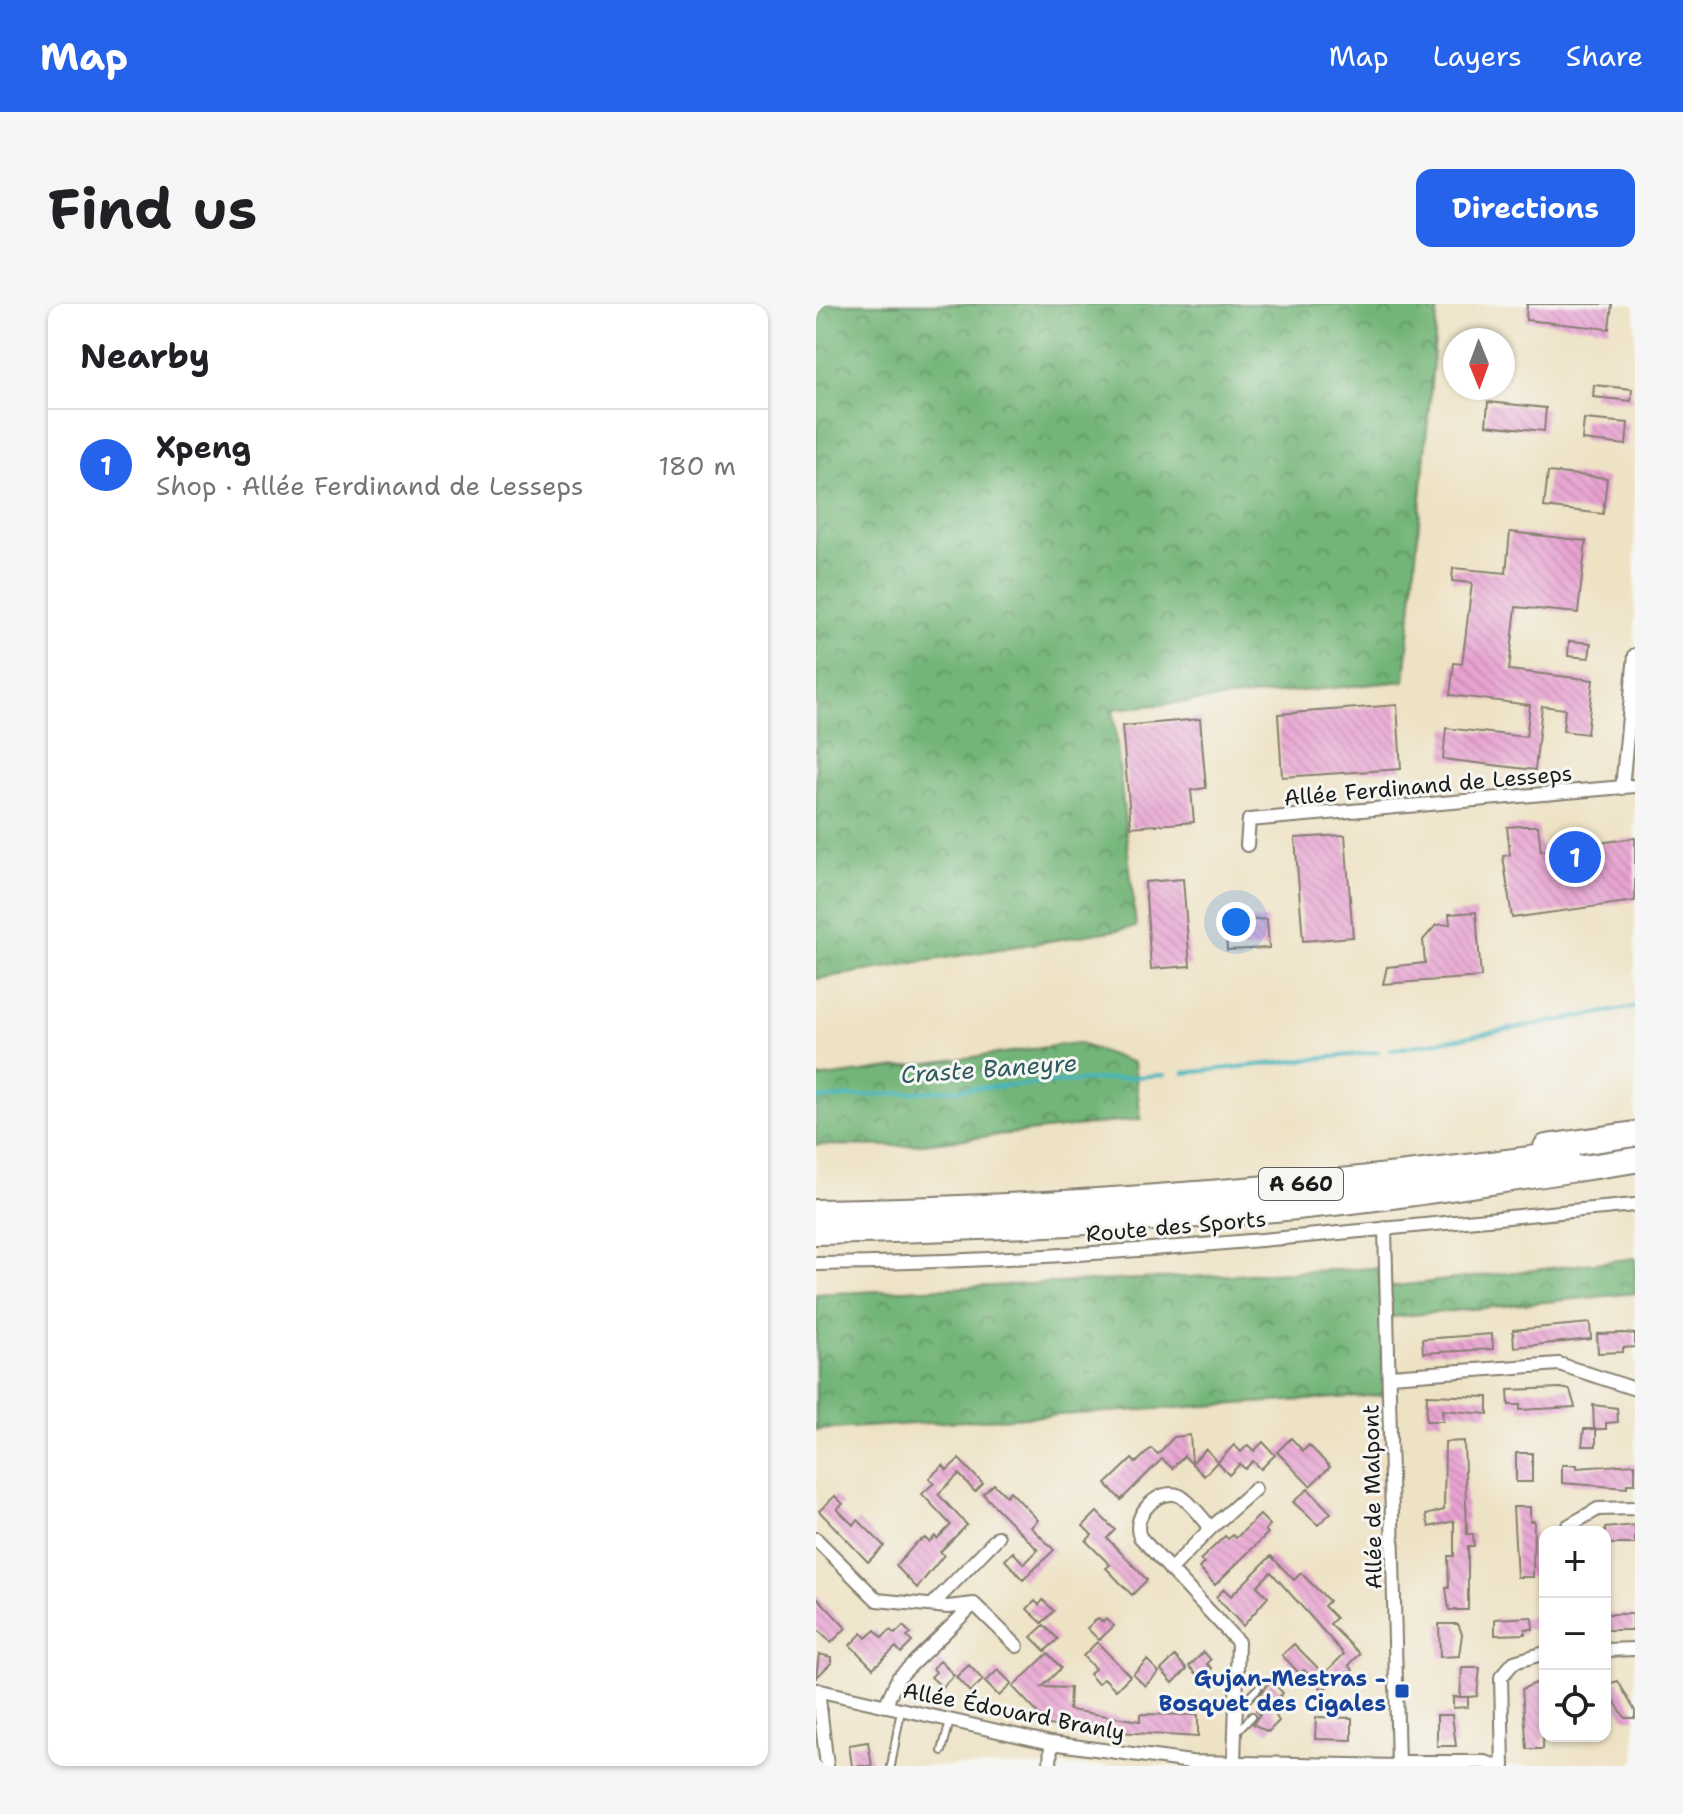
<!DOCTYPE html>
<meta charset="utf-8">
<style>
body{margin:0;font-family:"Shantell Sans",sans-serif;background:#f6f6f6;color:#202124}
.controls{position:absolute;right:24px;bottom:24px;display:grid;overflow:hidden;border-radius:16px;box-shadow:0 2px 6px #0004}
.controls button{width:72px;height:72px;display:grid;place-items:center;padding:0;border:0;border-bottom:2px solid #e0e0e0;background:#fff;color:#202124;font:40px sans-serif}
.compass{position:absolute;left:627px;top:24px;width:72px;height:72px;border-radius:50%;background:#fff;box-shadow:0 2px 6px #0004;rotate:179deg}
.you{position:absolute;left:420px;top:618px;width:28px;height:28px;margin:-20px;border:6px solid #fff;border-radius:50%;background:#1a73e8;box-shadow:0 0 0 12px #1a73e833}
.badge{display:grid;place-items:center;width:52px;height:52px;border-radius:50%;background:#2563eb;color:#fff;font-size:26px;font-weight:700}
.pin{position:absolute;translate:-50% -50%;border:4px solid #fff;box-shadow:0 2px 8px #0006}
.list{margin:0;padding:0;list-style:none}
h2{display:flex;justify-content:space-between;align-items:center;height:104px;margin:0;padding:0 32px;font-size:34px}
h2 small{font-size:26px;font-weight:400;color:#757577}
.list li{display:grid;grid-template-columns:52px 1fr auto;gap:24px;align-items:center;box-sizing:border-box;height:112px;padding:0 32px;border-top:2px solid #e0e0e0}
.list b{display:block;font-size:30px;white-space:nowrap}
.list p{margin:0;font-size:26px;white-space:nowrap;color:#757577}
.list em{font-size:26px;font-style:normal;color:#757577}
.icon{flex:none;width:44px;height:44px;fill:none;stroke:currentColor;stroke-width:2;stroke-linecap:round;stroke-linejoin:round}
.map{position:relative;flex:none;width:819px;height:1462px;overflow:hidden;border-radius:16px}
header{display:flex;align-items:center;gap:48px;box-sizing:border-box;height:112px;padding:0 40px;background:#2563eb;color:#fff}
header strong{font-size:38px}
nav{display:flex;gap:44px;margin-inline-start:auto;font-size:28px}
.intro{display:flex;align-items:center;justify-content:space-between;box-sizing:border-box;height:192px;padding:0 48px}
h1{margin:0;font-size:56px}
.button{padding:20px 36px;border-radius:16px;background:#2563eb;color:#fff;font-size:28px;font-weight:700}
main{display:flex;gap:48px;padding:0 48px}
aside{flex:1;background:#fff;border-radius:16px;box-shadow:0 2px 6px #0004}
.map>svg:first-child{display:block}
.forest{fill:url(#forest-crowns);stroke:#48684a;stroke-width:2}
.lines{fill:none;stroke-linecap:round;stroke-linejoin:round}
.stream{stroke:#45b5be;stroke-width:4}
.building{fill:url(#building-back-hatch)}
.lane-casing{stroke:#857f70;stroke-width:10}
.street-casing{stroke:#857f70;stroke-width:16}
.highway-casing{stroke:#857f70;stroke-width:28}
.lane{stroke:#fff;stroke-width:6}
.street{stroke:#fff;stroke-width:12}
.highway{stroke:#fff;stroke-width:24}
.transit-dot{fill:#1a4fb4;stroke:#f6f6f2;stroke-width:3}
.labels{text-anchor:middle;stroke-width:6;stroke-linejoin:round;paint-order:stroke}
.shield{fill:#f6f6f2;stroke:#5d5d5c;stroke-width:2}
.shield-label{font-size:20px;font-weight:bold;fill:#1c1c1c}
.street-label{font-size:22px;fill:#1c1c1c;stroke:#f6f6f2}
.transit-label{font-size:22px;font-weight:bold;fill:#164399;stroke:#f6f6f2;text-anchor:end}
.water-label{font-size:24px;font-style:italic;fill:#2c595d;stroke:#f6f6f2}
</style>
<header>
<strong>Map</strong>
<nav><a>Map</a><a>Layers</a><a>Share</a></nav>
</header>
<div class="intro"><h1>Find us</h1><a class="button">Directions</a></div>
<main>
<aside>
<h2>Nearby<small></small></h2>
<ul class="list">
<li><span class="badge">1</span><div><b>Xpeng</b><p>Shop · Allée Ferdinand de Lesseps</p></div><em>180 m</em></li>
</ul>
</aside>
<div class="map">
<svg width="819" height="1462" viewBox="0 0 819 1462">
<defs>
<pattern id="forest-crowns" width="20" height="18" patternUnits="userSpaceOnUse" patternTransform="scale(2)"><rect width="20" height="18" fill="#73b578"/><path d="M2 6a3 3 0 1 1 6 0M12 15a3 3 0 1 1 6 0" fill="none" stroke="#5e9262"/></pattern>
<pattern id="building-back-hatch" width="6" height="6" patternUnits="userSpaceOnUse" patternTransform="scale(2)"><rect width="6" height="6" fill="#e7a2d0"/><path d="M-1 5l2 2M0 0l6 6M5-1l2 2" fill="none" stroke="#c68bb2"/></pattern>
</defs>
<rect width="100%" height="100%" fill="#f6f6f2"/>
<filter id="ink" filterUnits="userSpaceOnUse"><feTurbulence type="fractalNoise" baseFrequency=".0125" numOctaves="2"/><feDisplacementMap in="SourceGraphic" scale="16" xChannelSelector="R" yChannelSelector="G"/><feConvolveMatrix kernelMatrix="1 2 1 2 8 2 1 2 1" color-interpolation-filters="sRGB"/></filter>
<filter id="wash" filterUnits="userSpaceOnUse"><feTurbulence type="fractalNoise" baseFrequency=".006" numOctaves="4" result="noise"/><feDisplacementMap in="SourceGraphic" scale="32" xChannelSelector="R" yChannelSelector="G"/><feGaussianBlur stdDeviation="1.8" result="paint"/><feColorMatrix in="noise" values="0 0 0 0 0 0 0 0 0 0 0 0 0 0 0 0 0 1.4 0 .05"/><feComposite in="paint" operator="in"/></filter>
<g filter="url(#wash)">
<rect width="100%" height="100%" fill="#eee2c4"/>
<path class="forest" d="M0 0H622L589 377 297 405 320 623 0 675Z
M261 739 318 759 325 815 87 842 0 841V774Z
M819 954V989L566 1014 569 1091 0 1126V990L562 964 564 984Z"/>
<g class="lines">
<path class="stream" d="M575 746 819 703
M368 769 562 748
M0 795 349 771"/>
</g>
<g id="blocks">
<path class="building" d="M711 0H796L793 25 710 16Z
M778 81 816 85 815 97 777 93Z
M672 98 730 104 728 127 670 121Z
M768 115 812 119 810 141 766 136Z
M732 168 791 174 787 210 728 203Z
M694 228 770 237 762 309 700 303 693 366 777 376 771 430 747 427 749 405 726 402 719 466 627 455 630 424 710 433 714 401 634 391 638 359 646 360 656 279 636 277 637 264 690 269Z
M753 337 775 339 773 354 752 352Z
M581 401 585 465 466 473 462 410Z
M384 415 390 484 375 486 378 518 315 523 306 422Z
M702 522H722L725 547 819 534V597L696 614 687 552 694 551 691 523Z
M529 531 537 633 487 637 479 534Z
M367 575 374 662 335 665 329 578Z
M660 608 665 673 567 680 571 663 609 659 607 636 620 621 634 620 633 610Z
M451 615 453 644 411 646 409 618Z
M774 1019 775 1035 698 1043 697 1026Z
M807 1029 819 1030V1043L807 1044V1048L782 1049 781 1030Z
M676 1030 677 1045 607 1049 606 1035Z
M745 1084 754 1086 759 1103 704 1106V1101H693L692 1086Z
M611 1091 672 1093V1110L626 1106 627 1117H610Z
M777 1101 801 1104 802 1118 790 1119V1125H780V1142H766L768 1125H778Z
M374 1131 376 1159 390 1145 402 1158 418 1141 425 1148 432 1141 438 1147 447 1138 459 1151 445 1165 437 1157 429 1165 424 1160 413 1171 401 1158 388 1172 368 1152 356 1164 346 1155 305 1196 290 1180 316 1155 320 1159 335 1144 342 1150 358 1133Z
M475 1134 487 1147 493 1141 514 1163 494 1182 461 1148Z
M648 1137 651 1230H657L658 1242H652V1306H633L630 1284H633L632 1252H638V1217L613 1223 610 1211 628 1206 629 1138Z
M700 1149H716V1178H700Z
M143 1155 167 1180 159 1188 143 1170 122 1190 151 1221 124 1248 128 1251 101 1284 80 1262 100 1239 109 1234 113 1238 119 1232 121 1235 135 1221 106 1190 118 1179 113 1174 127 1161 131 1166Z
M819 1160V1180H811V1184L746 1179V1161H761V1164Z
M178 1180 190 1192 194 1187 222 1216 215 1223 238 1246 207 1276 189 1256 197 1248 208 1260 222 1246 167 1190Z
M492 1185 515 1209 502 1221 477 1198Z
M19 1192 27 1200 21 1205 37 1221 42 1216 68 1242 52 1258 3 1207Z
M697 1203H714V1217H718L717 1273H701Z
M281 1208 299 1226 291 1234 331 1276 316 1291 290 1264 294 1261 270 1237 276 1231 267 1222Z
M444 1211 454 1221 449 1226 452 1229 399 1281 383 1264 388 1259 384 1256 409 1232 412 1235 417 1231 420 1234Z
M819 1221V1240H789V1224Z
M455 1252 478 1276 485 1269 513 1297 508 1302 520 1314 514 1320 544 1350 533 1361 537 1366 524 1379 519 1374 507 1386 488 1366 484 1370 466 1351 478 1340 508 1370 528 1350 455 1268 441 1282 452 1293 427 1322 400 1293 408 1285 415 1292Z
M0 1292 30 1324 15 1339 0 1324Z
M227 1296 238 1307 226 1319 211 1305 219 1297 223 1301Z
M789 1310H817V1326H789Z
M716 1313 717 1325H709V1330L679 1331V1315Z
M282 1314 287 1318 290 1315 298 1322 283 1336 271 1324Z
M623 1320H642L646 1330 643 1352 624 1353Z
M228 1321 242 1335 229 1347 215 1333Z
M87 1322 95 1330 91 1333 96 1338 85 1349 80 1343 57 1364 34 1341 46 1329 50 1334 59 1326 66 1334 74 1326 79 1330Z
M281 1338 314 1372 300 1386 288 1374 282 1380 273 1370 279 1365 267 1352Z
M388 1348 395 1356 391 1360 396 1364 386 1375 373 1362Z
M232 1349 245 1364 226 1383 254 1384 253 1406 324 1417V1410L382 1411V1433L302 1428 301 1432H292L233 1421 197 1383Z
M3 1350 15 1353V1359L0 1374Z
M359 1352 371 1365 357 1379 345 1366Z
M331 1356 343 1368 329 1382 317 1370Z
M124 1357 138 1371 126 1383 115 1373 120 1368 117 1364Z
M153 1361 167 1376 154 1388 140 1373Z
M646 1364H664L661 1392 652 1393V1403L637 1404V1393H651H644Z
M182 1366 196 1380 183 1392 169 1378Z
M729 1375 727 1445H711L706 1385Z
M455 1376 467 1389 454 1402 463 1417 452 1428 437 1420 444 1410 440 1406 448 1398 442 1392Z
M802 1377 819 1407V1414H809L795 1392H789V1381Z
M621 1411H636L640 1442H621Z
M500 1413 536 1414V1436L499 1435Z
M52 1438 56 1462H36L33 1441Z"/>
</g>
</g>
<g filter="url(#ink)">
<use href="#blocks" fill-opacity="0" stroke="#857f70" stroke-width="2"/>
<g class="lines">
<defs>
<path id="lane" d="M422 1404 442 1384
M420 1429 436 1412
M126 1447 134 1417
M75 1462 85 1406"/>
<path id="street" d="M806 484 819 351
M431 541 433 516 819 482
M569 924 582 1462
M0 960C274 958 546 926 819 901
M574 1072 743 1060 819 1085
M752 1222 782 1205 819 1204
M395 1224 439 1185
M0 1235 61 1296 132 1303 158 1300
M354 1266 395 1224C386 1214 375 1198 364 1192 345 1182 314 1211 324 1233L422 1338 418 1458
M116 1301 182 1233
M789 1346 819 1345
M0 1386 235 1439 375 1458 582 1462 589 1458H669L681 1462
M2 1386 11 1462
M69 1402 82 1374 158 1300 201 1342
M234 1462 235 1439
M687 1462 685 1373 698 1358 729 1349"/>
<path id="highway" d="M730 843 819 830
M0 908C251 904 502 884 751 850
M0 928C141 925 282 919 423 908 556 898 687 876 819 856"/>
</defs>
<use href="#lane" class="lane-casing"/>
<use href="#street" class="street-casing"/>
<use href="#highway" class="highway-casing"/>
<use href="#lane" class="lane"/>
<use href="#street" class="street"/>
<use href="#highway" class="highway"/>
</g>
</g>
<rect class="transit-dot" x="578" y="1379" width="16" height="16" rx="4"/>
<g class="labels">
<rect class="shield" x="443" y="864" width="84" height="32" rx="6"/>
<g class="shield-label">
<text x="485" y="887">A 660</text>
</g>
<g class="street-label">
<text transform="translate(612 481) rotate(-5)" y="8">Allée Ferdinand de Lesseps</text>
<text transform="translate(360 922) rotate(-5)" y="8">Route des Sports</text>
<text transform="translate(556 1193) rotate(-91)" y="8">Allée de Malpont</text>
<text transform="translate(198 1407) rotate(11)" y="8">Allée Édouard Branly</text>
</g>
<g class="transit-label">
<text x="570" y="1382">Gujan-Mestras -<tspan x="570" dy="25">Bosquet des Cigales</tspan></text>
</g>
<g class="water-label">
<text transform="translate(173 765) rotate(-4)" y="8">Craste Baneyre</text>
</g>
</g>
</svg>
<div class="controls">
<button>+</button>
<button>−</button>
<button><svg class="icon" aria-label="locate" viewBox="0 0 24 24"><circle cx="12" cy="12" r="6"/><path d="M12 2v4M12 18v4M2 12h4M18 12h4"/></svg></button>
</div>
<svg class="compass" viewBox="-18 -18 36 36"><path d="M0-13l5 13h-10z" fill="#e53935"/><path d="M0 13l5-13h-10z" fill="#757577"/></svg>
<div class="you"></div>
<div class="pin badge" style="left:759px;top:553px">1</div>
</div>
</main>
